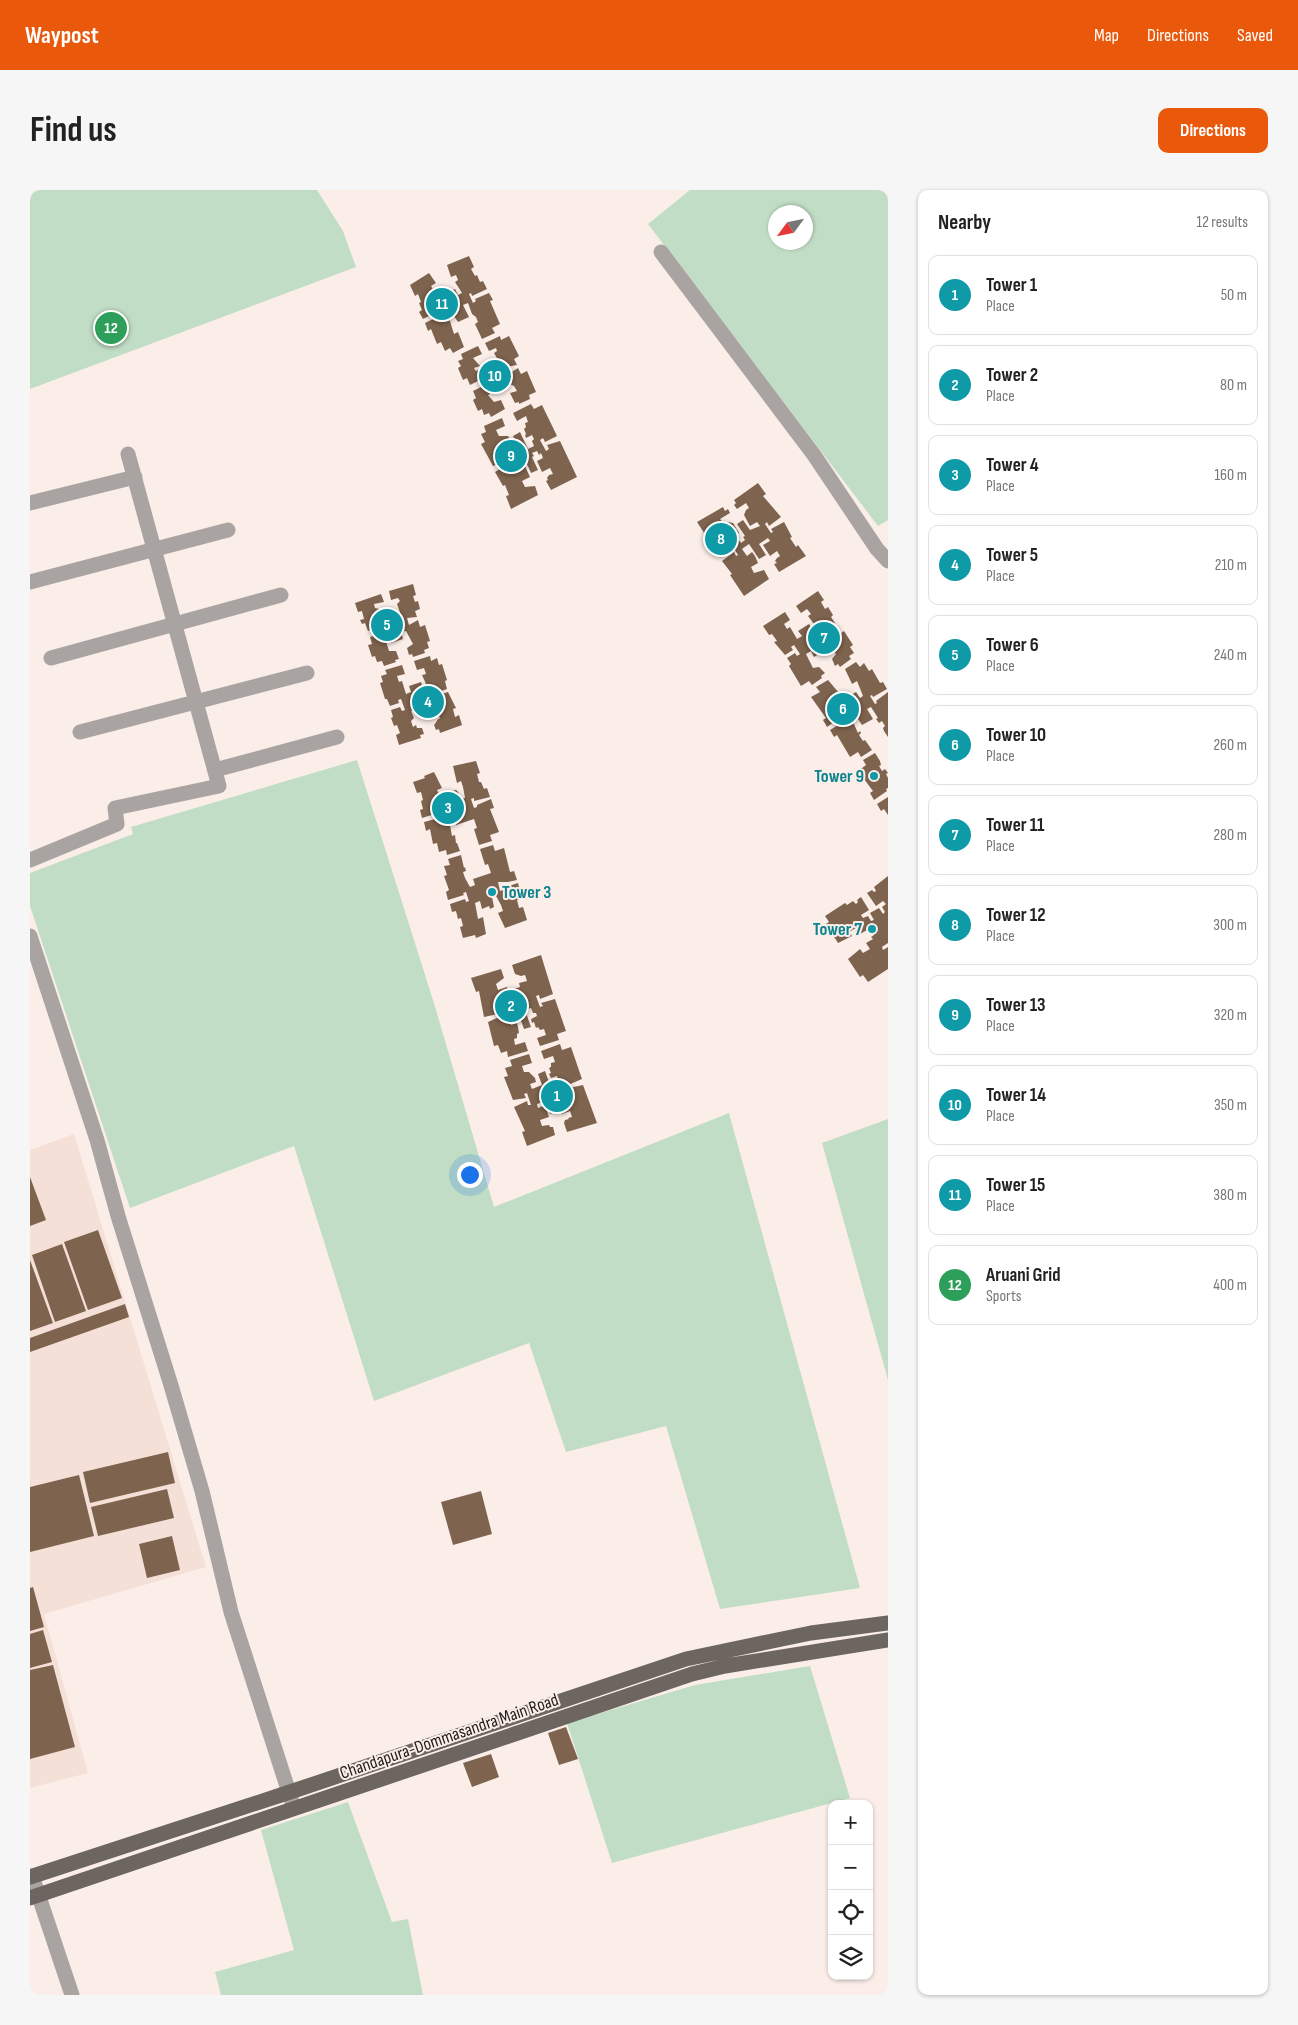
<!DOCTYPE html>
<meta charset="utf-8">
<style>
body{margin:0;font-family:"Sofia Sans Condensed",sans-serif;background:#f6f6f6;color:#222}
.controls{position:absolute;right:15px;bottom:15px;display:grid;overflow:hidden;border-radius:10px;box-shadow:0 1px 4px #0004}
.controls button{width:45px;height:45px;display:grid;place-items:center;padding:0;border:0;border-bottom:1px solid #e0e0e0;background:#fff;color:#222;font:25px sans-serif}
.compass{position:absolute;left:738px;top:15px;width:45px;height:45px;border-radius:50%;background:#fff;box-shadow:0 1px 4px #0004;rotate:237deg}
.you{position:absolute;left:439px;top:984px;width:18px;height:18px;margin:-12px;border:4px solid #fff;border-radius:50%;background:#1a73e8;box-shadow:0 0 0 8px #1a73e833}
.badge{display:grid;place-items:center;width:32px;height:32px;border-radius:50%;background:#ea580c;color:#fff;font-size:16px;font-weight:700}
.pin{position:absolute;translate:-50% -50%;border:2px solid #fff;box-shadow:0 1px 5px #0006}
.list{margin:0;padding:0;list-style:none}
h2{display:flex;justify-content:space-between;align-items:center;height:65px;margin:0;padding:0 20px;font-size:21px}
h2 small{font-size:16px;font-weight:400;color:#767676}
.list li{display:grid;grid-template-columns:32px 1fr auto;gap:15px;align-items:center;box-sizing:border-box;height:80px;margin:0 10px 10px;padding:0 10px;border:1px solid #e0e0e0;border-radius:10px}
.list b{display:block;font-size:19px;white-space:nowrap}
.list p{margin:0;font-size:16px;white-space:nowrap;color:#767676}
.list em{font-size:16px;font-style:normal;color:#767676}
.icon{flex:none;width:28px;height:28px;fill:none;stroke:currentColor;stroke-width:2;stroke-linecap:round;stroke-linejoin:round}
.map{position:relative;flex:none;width:858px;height:1805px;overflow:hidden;border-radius:10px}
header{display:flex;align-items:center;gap:30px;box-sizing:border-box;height:70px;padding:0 25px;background:#ea580c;color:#fff}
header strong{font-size:24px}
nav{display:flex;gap:28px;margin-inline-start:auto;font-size:18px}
.intro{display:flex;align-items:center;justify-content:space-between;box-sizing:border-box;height:120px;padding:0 30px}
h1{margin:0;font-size:35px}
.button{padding:12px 22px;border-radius:10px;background:#ea580c;color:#fff;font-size:18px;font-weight:700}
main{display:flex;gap:30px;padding:0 30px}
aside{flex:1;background:#fff;border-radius:10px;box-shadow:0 1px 4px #0004}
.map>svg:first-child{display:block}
.built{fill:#f5e0d8}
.green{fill:#c2ddc5;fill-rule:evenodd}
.building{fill:#7e634e}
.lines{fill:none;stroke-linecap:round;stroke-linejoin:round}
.minor{stroke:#a9a4a1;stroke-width:15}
.major{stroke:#6d6560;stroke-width:15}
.culture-dot{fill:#0f9aa8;stroke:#fbeee9;stroke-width:2}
.labels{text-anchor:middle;stroke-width:4;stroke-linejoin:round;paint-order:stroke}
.culture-label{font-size:18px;font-weight:bold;fill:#0d838f;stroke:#fbeee9;text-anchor:end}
.street-label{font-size:18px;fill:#1f1b19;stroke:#fbeee9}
</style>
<header>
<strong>Waypost</strong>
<nav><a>Map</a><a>Directions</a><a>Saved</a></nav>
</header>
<div class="intro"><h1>Find us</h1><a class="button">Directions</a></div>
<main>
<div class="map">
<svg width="858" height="1805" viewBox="0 0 858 1805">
<rect width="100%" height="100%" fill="#fbeee9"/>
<path class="built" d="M44 944 176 1377 14 1424 58 1583 0 1598V960Z"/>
<path class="green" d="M0 0H287L313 41 326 77 0 199Z
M660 0H858V330L848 336 618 34ZM746 22H776V52H746Z
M327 570 403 810 464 1017 699 923 830 1398 690 1419 636 1236 536 1262 499 1153 344 1211 264 956 100 1018 0 716V683L103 644 101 637Z
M858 929V1190L792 953Z
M780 1476 820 1608 582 1673 537 1533 665 1495Z
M318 1612 362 1732 378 1729 393 1805H191L185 1782 264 1760 231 1640Z"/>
<path class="building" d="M439 66 444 77 441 79 445 86 447 85 450 92 453 91 457 99 442 106 441 103 439 104 443 113 446 111 445 109 459 103 463 110 460 111 470 134 462 138 465 143 452 149 445 134 448 132 446 127 442 124 438 113 433 115 439 127 428 132 424 126 419 128 424 144 428 142 434 157 423 163 420 158 415 161 411 152 407 154 401 139 398 141 395 133 409 126 410 129 413 128 409 119 406 120 407 122 393 129 389 122 392 120 389 113 391 112 388 104 385 106 380 95 399 83 406 93 401 96 404 101 407 100 412 113 417 111 414 105 425 99 428 105 432 103 425 92 428 90 426 85 421 87 417 75Z
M470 146 471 150 479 146 489 166 484 169 487 175 477 177 480 183 488 178 491 184 497 181 506 202 499 205 500 209 489 214V212L485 213 480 203 487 201 484 196 480 194 477 189 473 191 477 198 465 204 462 198 458 200 460 204 458 205 464 212 471 210 475 219 461 227 459 223 454 225 452 219 448 221 443 210 446 208 443 201 451 197 448 191 440 195 437 188 433 190 428 178 431 176 428 171 433 169 431 164 448 156 452 164 443 168 450 176 444 178 446 181 448 180 450 185 455 182 452 176 463 170 469 182 474 180 464 163 467 161 466 158 459 161 455 153Z
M501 214 504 219 512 215 527 246 515 252 513 248 510 250 516 261 519 259 517 255 530 251 547 287 521 300 516 291 518 290 517 288 519 285 523 284 520 278 512 282 507 271 513 268 511 263 509 265 507 261 502 263 504 266 502 267 508 280 501 283 496 272 486 276 488 280 495 276 500 287 492 291 495 297 505 296 508 305 481 319 476 306 479 305 475 295 473 296 465 282 476 275 478 279 481 277 475 266 473 267 475 271 463 276 451 254 455 252 451 244 456 242 454 236 472 228 475 236 466 240 469 246H478L481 251 483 254 477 257 479 262 489 257 483 246 490 242 498 259 504 256 502 251 504 249 502 245 496 248 495 245 496 244 494 239 496 237 495 233 498 232 496 226 487 231 483 223Z
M728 293 736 304 733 306 751 327 739 336 737 332 735 334 741 343 743 342 741 339 754 332 762 347 760 348 766 357 768 355 776 366 749 382 744 374 747 373 745 371 747 368 750 366 747 361 740 366 733 355 740 351 738 348 729 354 736 365 729 369 719 354 712 359 717 366 722 362 725 366 728 373 721 377 724 383 734 380 739 389 714 406 700 385 702 384 692 371 704 362 706 366 708 365 702 355 700 356 702 359 689 366 667 332 693 317 695 321 698 319 700 323 690 329 694 334 697 332 703 333 709 343 703 347 706 351 708 349 711 353 715 350 713 347 715 346 707 334 713 330 720 340 730 336 727 332 720 336 714 325 716 320 719 318 716 313 707 319 704 315 706 313 704 310Z
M383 394 386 405 383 406 385 412 388 411 390 419 385 421 387 427 377 428 379 435 388 430 390 437 395 435 400 451 397 452 399 458 394 460 395 463 383 467 382 464 379 465 377 458 383 454 376 441 371 442 373 449 361 453 359 446 355 448 359 461H366L369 469 365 470 366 472 354 476 352 471 347 472 345 466 342 467 338 455 342 454 340 447 347 445 345 438 338 441 335 433 332 434 330 430 334 429 332 421 328 422 325 413 351 404 354 412 344 414 345 418 349 419 350 423 345 424 349 432 357 429 352 423 364 420 368 432 373 431 367 414 370 411 368 408 361 410 359 401Z
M788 401 794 410 791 412 795 419 798 417 803 425 801 427 805 433 797 438 795 435 792 437 798 446 801 444 798 441 807 436 811 443 814 441 823 455 820 457 824 463 819 466 821 469 810 477 808 474 805 476 802 469 806 464 795 452 791 454 795 460 784 467 781 461 776 464 783 478 789 477 795 483 791 486 792 488 782 495 779 491 771 496 759 476 761 474 757 468 765 463 767 466 770 464 764 455 761 457 763 460 755 465 744 452 747 451 742 444 739 445 733 436 755 422 760 430 754 434 757 439 760 437 767 449 772 446 768 441 779 434 786 445 790 442 778 426 781 424 777 419 771 423 766 416Z
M400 466 401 471 407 468 409 475 412 474 417 490 415 491 417 499 408 502 406 498 403 499 407 510 410 509 409 505 418 502 426 518 423 519 425 527 429 525 432 535 410 543 409 539 406 540 404 535 407 531V530L410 528 402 514 398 515 401 522 388 526 386 519 381 521 384 528 381 531 383 537 386 535 387 538H392L394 544 390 545 391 548 369 555 366 545 370 543 367 535 364 536 361 528 363 527 361 520 370 517 372 521 375 520 371 509 368 510 369 513 360 516 357 509H355L350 493 353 492 351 486 357 484 355 480 372 475 375 484 367 486 369 492 372 491 376 504 381 502 379 496 391 492 395 505 400 503 392 485 396 484 394 478 387 480 384 471Z
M826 472 830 477 834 473 839 481 842 479 850 493 853 492 857 499 843 507 842 505 840 506 845 514 847 513 846 511 858 502V547L854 541 853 538 855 536 852 531 849 533 846 529 848 528 841 517 837 519 843 529 832 535 828 529 823 532 828 543 830 541 831 543 829 545 833 551 835 550 842 560 831 567 828 562 820 567 807 545 804 547 800 540 813 532 814 534 817 532 811 524 809 525 811 527 797 537 793 530 796 528 781 507 790 502 786 497 798 490 809 503 804 506 815 518 819 515 815 509 826 502 830 508 833 506 827 491 822 494 815 479Z
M845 563 850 571 851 575 849 576 852 581 855 579 858 583 856 584 858 588V598L856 599 857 601 844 610 840 603 843 601 828 581 836 575 833 570Z
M446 571 450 583 447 584 449 592H451L454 599 457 598 460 607 444 611V608L441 609 444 618 447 617V615L461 609 464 618 460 619 469 642 460 645 462 651 449 655 444 639 447 638 444 629 426 635 424 629 419 630 422 646 425 645 426 653H427L430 661 417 665 416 660 409 662 407 653 403 654 400 639 396 641 394 632 409 628 410 630 413 629 410 620H407L408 623 392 628 390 620 393 619 391 611 393 610 391 602 387 603 383 592 395 588 394 586 404 582 412 598 407 600 414 614 418 613 416 606 423 604 422 601 426 600 428 602 431 609 435 608 433 597 431 591 427 593 423 576Z
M858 607V625L854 619 851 621 847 614Z
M463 655 465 661 474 658 480 682 484 681 487 690 478 692H468L470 701 473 700 472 698 488 693 490 701 487 702 489 710H487L489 718 493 717 497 730 475 738 468 723 473 721 471 715 466 706 462 707 464 717 460 719 459 716 452 719 450 711 445 713 448 729 453 727 456 744 446 748 445 745 433 748 430 737 433 736 431 728 428 729 426 721 422 722 420 714 435 709 436 712 439 711 436 702 433 703 434 705 418 710 416 702 419 700 414 686 417 685 414 676 420 675 418 669 431 665 434 678 435 677 436 681 433 682 435 688 440 697 445 695 443 689 461 683 458 674 455 675 450 659Z
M858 686V753L852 757 853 760 858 757V779L838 792 833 785 830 787 818 769 830 759 833 763 840 759 836 753 843 749 841 747 844 745 841 740 838 742 837 740 830 744 826 738 819 742 822 746 808 753 796 734 799 732 795 726 815 713 817 715 823 711 826 714 828 712 827 710 831 707 839 720 831 725 833 728 838 726 841 731 844 730 840 723 849 718 853 724 855 722 852 717 856 714 853 711 846 716 837 703 842 700 844 702 846 701 844 697Z
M511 765 523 804 510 809 509 805 506 806 510 817 513 816 511 813 525 809 536 841 527 844 529 850 510 856 507 848 516 845 514 839 510 840 508 837 506 838 504 832 502 833 501 829 507 826 506 823H503L501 818 495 820 501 837 494 839 490 828 479 831 481 835 487 833 488 837 489 843 487 844V848L484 849 485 855 495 852 498 861 478 867 477 861 471 863 468 855 464 856 458 832 469 827 471 831 473 830 469 819 467 820 468 824 454 827 449 801 446 802 441 788 471 779 474 788 466 794 468 800 477 797 481 810 473 812 475 816 484 813 480 800 490 797 489 793 497 791 495 785 491 786 485 784 482 775Z
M530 854 532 860 541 857 552 889 538 895 537 891 535 892 539 903 541 902 539 898 553 895 567 933 537 942 534 933 535 930 539 929 538 928 542 927 540 921 532 924 530 920 520 924 516 911 507 914 508 918 515 915 519 927 510 930 512 936 519 935 520 937H523L525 945 497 956 492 942 495 941 484 917 497 911 498 915H501L497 903 494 904 496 908 483 910 474 887 478 886 475 878 482 876 480 870 499 864 502 873 492 876 494 882H499L505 888 506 892 500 894 502 899 512 895 508 884 515 881 521 898 527 897 525 891 528 890 527 886 521 888 519 884 521 883 519 878 521 877V873L525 872 523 866 514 869 511 861Z
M0 987 16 1030 0 1036Z
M68 1040 92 1108 58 1120 34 1052Z
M32 1054 56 1121 25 1132 2 1065Z
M0 1070 23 1133 0 1141Z
M95 1114 99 1127 0 1162V1148Z
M138 1262 145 1293 60 1313 53 1282Z
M49 1285 64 1346 0 1362V1297Z
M137 1299 144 1328 68 1346 61 1317Z
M451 1301 462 1344 423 1355 411 1312Z
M142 1346 150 1380 117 1388 109 1354Z
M3 1397 14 1437 0 1441V1398Z
M13 1440 22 1472 0 1478V1444Z
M23 1475 45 1557 0 1569V1480Z
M536 1537 548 1569 529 1575 518 1543Z
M461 1564 469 1587 442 1597 433 1573Z"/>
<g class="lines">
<path class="minor" d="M631 62 784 265 847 359 858 371
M0 313 105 287
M0 392 198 340
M21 468 251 405
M50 542 277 483
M185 580 307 547
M0 670 87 634 85 618 189 596 98 264
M0 746 67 950 88 1026 140 1192 172 1301 201 1422 263 1615
M2 1686 42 1805"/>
<path class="major" d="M0 1687 260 1602 656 1469 781 1443 858 1433
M0 1708 662 1484 695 1476 858 1450"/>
</g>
<g class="culture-dot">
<circle cx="844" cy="586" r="5"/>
<circle cx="462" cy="702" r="5"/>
<circle cx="842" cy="739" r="5"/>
</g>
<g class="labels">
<g class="culture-label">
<text x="834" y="592">Tower 9</text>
<text x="472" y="708" text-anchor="start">Tower 3</text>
<text x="832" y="745">Tower 7</text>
</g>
<g class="street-label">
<text transform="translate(419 1546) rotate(-19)" y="6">Chandapura-Dommasandra Main Road</text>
</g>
</g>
</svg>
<div class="controls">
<button>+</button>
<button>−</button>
<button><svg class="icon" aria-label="locate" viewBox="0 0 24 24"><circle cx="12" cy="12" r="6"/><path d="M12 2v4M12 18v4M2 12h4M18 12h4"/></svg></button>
<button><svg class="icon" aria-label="layers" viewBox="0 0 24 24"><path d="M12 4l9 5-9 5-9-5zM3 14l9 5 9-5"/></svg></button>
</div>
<svg class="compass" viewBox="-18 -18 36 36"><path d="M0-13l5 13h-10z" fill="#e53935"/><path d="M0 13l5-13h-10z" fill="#767676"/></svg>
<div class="you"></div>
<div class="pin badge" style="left:527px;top:906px;background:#0f9aa8">1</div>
<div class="pin badge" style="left:481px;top:816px;background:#0f9aa8">2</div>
<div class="pin badge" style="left:418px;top:618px;background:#0f9aa8">3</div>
<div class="pin badge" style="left:398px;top:512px;background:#0f9aa8">4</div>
<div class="pin badge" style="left:357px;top:435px;background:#0f9aa8">5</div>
<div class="pin badge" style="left:813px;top:519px;background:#0f9aa8">6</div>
<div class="pin badge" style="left:794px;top:448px;background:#0f9aa8">7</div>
<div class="pin badge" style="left:691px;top:349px;background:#0f9aa8">8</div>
<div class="pin badge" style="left:481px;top:266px;background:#0f9aa8">9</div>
<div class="pin badge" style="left:465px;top:186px;background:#0f9aa8">10</div>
<div class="pin badge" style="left:412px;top:114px;background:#0f9aa8">11</div>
<div class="pin badge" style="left:81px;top:138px;background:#2e9e5b">12</div>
</div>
<aside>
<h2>Nearby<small>12 results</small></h2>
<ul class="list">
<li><span class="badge" style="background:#0f9aa8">1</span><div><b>Tower 1</b><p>Place</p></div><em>50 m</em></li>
<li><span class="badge" style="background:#0f9aa8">2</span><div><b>Tower 2</b><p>Place</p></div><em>80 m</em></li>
<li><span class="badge" style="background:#0f9aa8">3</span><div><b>Tower 4</b><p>Place</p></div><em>160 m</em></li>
<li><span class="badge" style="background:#0f9aa8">4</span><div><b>Tower 5</b><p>Place</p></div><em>210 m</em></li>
<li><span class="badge" style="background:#0f9aa8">5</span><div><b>Tower 6</b><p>Place</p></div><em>240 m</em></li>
<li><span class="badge" style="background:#0f9aa8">6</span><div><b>Tower 10</b><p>Place</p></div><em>260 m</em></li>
<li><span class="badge" style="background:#0f9aa8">7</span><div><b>Tower 11</b><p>Place</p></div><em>280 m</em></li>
<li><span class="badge" style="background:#0f9aa8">8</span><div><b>Tower 12</b><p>Place</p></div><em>300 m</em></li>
<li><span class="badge" style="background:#0f9aa8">9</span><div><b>Tower 13</b><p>Place</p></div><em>320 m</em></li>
<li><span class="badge" style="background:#0f9aa8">10</span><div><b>Tower 14</b><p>Place</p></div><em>350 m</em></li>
<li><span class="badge" style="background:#0f9aa8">11</span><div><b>Tower 15</b><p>Place</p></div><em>380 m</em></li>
<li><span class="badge" style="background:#2e9e5b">12</span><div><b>Aruani Grid</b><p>Sports</p></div><em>400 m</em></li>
</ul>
</aside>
</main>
